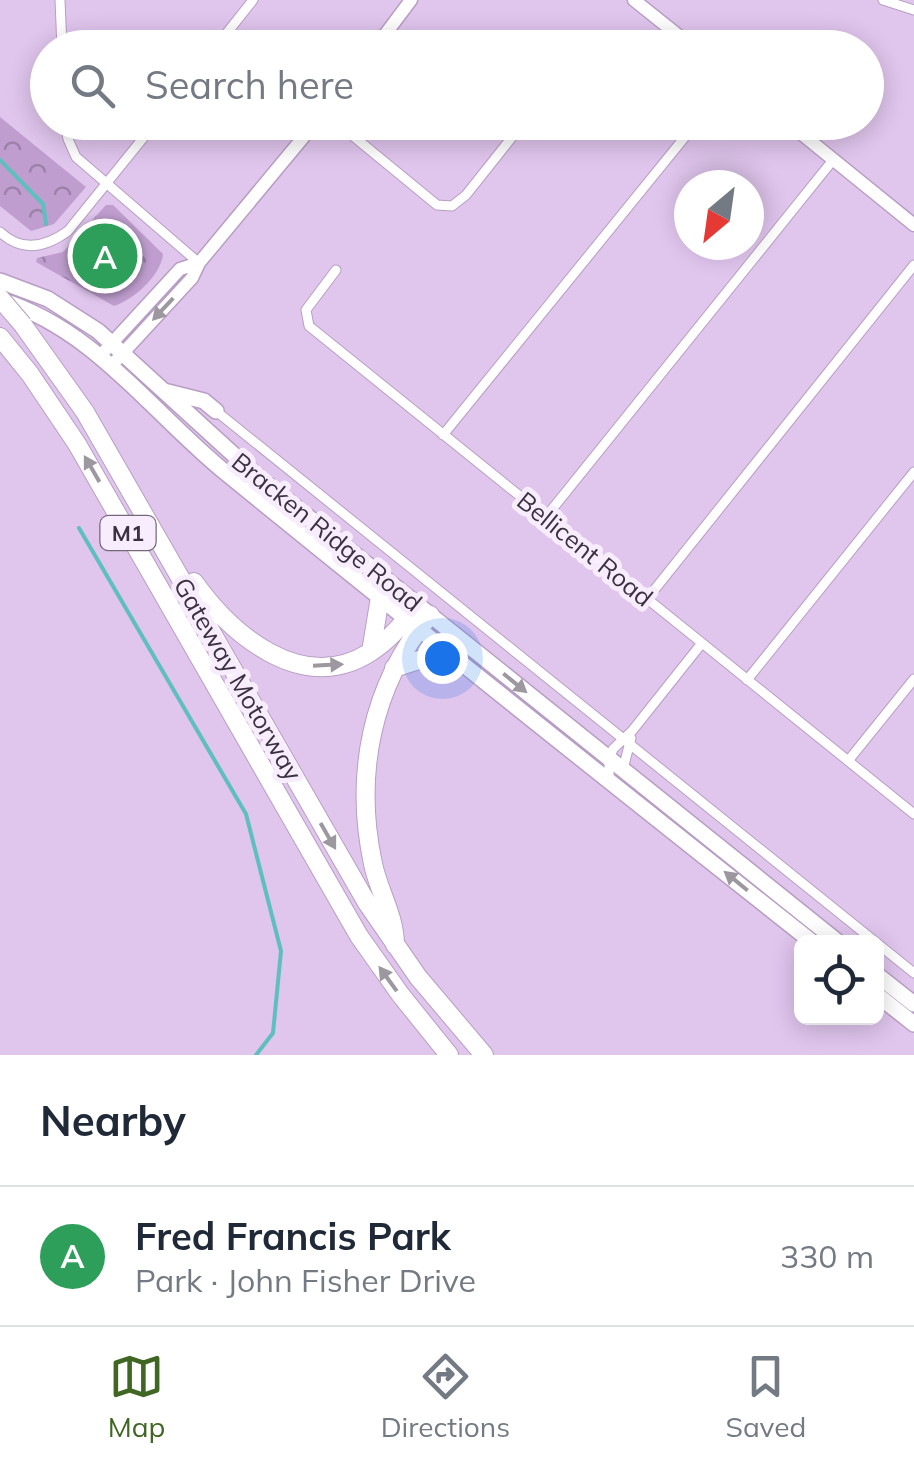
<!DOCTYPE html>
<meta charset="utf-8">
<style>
body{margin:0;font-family:Mulish,sans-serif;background:#f6f6f7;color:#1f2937}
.controls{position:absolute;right:30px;bottom:30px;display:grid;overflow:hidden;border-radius:15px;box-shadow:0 5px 25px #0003}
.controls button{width:90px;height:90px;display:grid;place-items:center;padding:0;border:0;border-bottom:2px solid #e0e1e3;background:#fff;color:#1f2937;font:50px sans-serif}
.compass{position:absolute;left:674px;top:170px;width:90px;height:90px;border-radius:50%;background:#fff;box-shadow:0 5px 25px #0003;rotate:209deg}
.you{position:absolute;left:442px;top:658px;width:35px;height:35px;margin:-25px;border:8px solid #fff;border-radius:50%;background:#1a73e8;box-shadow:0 0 0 15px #1a73e833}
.badge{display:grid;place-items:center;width:65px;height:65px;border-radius:50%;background:#3f6723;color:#fff;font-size:32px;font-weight:700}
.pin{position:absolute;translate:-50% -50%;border:5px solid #fff;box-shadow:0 2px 10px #0006}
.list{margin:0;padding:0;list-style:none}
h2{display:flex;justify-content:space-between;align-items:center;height:130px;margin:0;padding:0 40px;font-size:42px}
h2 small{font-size:32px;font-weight:400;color:#747a83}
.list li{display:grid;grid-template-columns:65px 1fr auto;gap:30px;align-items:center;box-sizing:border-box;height:140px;padding:0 40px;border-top:2px solid #e0e1e3}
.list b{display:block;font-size:38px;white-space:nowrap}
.list p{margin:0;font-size:32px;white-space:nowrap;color:#747a83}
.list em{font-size:32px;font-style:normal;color:#747a83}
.icon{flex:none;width:55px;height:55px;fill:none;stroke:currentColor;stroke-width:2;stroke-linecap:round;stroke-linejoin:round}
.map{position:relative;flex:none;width:914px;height:1055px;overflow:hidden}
.search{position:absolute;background:#fff;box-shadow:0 5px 25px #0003;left:30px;right:30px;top:30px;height:110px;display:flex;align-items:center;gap:25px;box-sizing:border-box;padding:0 35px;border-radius:55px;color:#747a83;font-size:38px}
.sheet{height:270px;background:#fff}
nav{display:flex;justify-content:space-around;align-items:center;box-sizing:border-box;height:140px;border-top:2px solid #e0e1e3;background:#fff;font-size:28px;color:#747a83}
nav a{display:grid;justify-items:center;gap:5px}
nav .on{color:#3f6723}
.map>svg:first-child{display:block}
.park{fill:url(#park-crowns)}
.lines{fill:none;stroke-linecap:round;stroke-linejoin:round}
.stream{stroke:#5ebfbe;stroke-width:4}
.street-casing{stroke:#b89ec4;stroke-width:11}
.secondary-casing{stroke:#b89ec4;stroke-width:15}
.primary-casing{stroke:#b89ec4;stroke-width:18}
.highway-casing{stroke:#b89ec4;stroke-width:20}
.street{stroke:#fff;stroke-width:9}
.secondary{stroke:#fff;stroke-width:12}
.primary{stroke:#fff;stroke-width:15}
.highway{stroke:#fff;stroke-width:18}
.highway-bridge-casing{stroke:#b89ec4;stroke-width:20;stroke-linecap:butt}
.highway-bridge{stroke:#fff;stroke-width:18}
.oneway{fill:#9d98a0}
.labels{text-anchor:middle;stroke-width:10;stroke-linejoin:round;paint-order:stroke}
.shield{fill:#f8edfd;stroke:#746979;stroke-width:2.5}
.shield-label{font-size:22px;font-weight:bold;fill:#3b3140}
.street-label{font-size:25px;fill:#3b3140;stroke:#f8edfd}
</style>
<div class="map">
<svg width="914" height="1055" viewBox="0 0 914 1055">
<defs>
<pattern id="park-crowns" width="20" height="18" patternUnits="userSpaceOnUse" patternTransform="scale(2.5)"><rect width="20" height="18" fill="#bf9ecf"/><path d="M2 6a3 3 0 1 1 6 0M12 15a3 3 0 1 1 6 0" fill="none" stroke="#9c81a9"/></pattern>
</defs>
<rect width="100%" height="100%" fill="#e0c5ed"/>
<path class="park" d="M0 117 86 187 54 224 31 231 0 206Z
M106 205H113L163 254C161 276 133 300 114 306L36 262 37 258 63 252Z"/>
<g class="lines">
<path class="stream" d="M0 160 43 204 46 224
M79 528 246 814 281 951 273 1033 256 1055"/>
<defs>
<path id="street" d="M60 0 62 48
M883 0 914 10
M215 48 253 0
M65 122 68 139 76 157 199 263
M336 122 437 205 452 206 466 195 524 122
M0 232C22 253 46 247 68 231L156 122
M336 270 306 310 309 326 914 814
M216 411 914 973
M443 435 697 122
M545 518 833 160
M647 599 914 265
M747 680 914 472
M848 761 914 679
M623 769 631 738
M609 780V759L613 749 632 731 702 643"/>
<path id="secondary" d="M634 0 694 48
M375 48 411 0
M787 122 914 225
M100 356 180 269 199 263
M111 366 192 278 199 263 316 122"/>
<path id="primary" d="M0 281 48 299 98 331 257 476 838 942
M0 300C95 329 152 413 226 473 420 631 616 787 812 942
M164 391 204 401 216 411
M876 974 914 1004
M876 994 914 1024"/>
<path id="highway" d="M23 325 85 412 367 903 418 977 484 1055
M0 337 30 374 77 444 359 936 400 994 449 1055
M194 582C231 634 301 695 369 653 389 641 403 623 418 605
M371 652 380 597
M394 668 422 659 458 660
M395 945C395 916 379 892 373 864 354 775 371 686 430 615"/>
</defs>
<use href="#street" class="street-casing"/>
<use href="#secondary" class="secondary-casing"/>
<use href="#primary" class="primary-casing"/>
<use href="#highway" class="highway-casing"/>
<use href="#street" class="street"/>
<use href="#secondary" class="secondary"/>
<use href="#primary" class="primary"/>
<use href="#highway" class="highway"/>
<defs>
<path id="highway-bridge" d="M0 298 23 325"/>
</defs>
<use href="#highway-bridge" class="highway-bridge-casing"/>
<use href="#highway-bridge" class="highway-bridge"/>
</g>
<defs><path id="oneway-solid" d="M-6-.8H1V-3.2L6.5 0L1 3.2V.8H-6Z" transform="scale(2.5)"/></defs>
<g class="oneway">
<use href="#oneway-solid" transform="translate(163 309) rotate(133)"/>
<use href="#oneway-solid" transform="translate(92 469) rotate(-120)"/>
<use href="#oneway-solid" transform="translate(328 665) rotate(-3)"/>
<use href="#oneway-solid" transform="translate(515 683) rotate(39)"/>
<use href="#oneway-solid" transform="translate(328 836) rotate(60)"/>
<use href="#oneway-solid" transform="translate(736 881) rotate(-141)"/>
<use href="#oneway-solid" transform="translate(388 979) rotate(-126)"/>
</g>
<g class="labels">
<rect class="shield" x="100.5" y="516" width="55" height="34" rx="8"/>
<g class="shield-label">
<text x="128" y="541">M1</text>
</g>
<g class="street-label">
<text transform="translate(327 532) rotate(39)" y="9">Bracken Ridge Road</text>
<text transform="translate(585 549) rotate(39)" y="9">Bellicent Road</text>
<text transform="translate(238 679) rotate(60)" y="9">Gateway Motorway</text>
</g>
</g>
</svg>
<div class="controls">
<button><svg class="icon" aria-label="locate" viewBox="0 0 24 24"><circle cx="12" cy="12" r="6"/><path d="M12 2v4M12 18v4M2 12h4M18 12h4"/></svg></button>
</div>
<svg class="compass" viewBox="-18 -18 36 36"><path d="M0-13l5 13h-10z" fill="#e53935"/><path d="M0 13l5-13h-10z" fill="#747a83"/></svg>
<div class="you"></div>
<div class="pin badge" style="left:105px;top:256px;background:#2e9e5b">A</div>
<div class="search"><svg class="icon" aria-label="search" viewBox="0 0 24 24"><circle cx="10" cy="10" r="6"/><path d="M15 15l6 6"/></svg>Search here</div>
</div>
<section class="sheet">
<h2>Nearby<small></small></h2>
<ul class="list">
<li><span class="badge" style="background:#2e9e5b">A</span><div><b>Fred Francis Park</b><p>Park · John Fisher Drive</p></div><em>330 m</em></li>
</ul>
</section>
<nav>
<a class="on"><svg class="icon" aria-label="map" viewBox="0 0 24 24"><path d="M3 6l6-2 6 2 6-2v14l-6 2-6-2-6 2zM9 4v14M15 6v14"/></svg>Map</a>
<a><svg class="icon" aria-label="directions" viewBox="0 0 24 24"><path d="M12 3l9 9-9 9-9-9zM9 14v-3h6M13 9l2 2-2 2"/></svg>Directions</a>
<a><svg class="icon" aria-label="saved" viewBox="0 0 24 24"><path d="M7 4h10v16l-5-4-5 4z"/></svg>Saved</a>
</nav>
